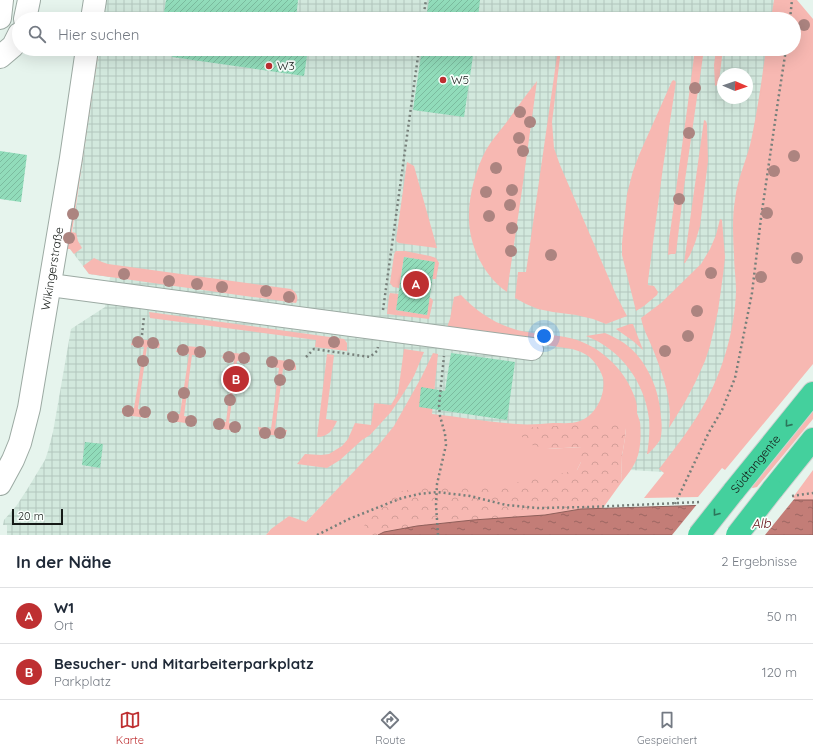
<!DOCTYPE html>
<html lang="de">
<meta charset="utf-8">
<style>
body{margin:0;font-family:Quicksand,sans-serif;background:#f2f2f3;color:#1f2937}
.compass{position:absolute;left:717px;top:68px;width:36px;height:36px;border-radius:50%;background:#fff;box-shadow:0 4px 16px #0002;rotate:92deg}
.scale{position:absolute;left:12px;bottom:10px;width:51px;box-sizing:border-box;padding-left:4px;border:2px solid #151a17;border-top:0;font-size:11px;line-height:14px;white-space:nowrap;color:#151a17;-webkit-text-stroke:3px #f9fffc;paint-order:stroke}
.you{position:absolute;left:544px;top:336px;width:14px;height:14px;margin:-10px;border:3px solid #fff;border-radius:50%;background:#1a73e8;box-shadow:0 0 0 6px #1a73e833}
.badge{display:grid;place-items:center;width:26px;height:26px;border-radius:50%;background:#be2f31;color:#fff;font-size:13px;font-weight:700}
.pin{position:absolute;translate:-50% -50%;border:2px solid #fff;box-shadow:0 1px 4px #0006}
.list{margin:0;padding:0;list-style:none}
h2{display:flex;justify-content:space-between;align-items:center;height:52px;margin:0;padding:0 16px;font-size:17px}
h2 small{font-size:13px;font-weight:400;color:#747a83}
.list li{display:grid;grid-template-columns:26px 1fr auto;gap:12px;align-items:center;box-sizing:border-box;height:56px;padding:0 16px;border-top:1px solid #e0e1e3}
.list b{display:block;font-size:15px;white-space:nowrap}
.list p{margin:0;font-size:13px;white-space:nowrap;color:#747a83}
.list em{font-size:13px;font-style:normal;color:#747a83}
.icon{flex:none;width:22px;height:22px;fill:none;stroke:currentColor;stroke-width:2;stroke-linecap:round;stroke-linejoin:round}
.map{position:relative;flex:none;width:813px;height:535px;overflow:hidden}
.search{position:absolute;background:#fff;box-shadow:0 4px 16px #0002;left:12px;right:12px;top:12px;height:44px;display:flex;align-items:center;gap:10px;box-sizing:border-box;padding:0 14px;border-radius:22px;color:#747a83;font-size:15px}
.sheet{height:164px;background:#fff}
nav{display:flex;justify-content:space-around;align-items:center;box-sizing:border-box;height:56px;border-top:1px solid #e0e1e3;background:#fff;font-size:11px;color:#747a83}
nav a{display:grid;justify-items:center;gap:2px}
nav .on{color:#be2f31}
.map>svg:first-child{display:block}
.industrial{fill:url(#industrial-grid);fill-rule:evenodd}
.green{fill:#f7b8b2}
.forest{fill:url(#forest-crowns)}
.water{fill:url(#water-ripples);stroke:#8f5f5a}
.pier{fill:#e6f4ed}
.building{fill:url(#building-hatch)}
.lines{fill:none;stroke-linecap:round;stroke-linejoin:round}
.minor-casing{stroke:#9caaa3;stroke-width:24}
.highway-casing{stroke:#d0d1d1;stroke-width:24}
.path{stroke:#77807b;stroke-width:2.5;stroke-dasharray:2 3;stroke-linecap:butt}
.minor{stroke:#fff;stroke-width:22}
.highway{stroke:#44d09d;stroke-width:22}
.highway-bridge-casing{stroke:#d0d1d1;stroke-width:24;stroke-linecap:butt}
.highway-bridge{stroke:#44d09d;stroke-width:22}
.tree{fill:#ac8480}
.oneway{stroke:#2c755a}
.poi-dot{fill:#be2f31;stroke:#f9fffc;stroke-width:1.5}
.labels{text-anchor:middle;stroke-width:3.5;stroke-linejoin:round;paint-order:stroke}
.poi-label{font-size:12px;fill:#151a17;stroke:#f9fffc;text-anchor:start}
.street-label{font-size:12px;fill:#151a17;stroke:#f9fffc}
.water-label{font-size:13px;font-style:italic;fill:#60090f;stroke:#f9fffc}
</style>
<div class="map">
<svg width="813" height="535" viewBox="0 0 813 535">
<defs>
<pattern id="industrial-grid" width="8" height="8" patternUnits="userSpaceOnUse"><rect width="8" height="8" fill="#d2e8dd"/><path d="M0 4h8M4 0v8" fill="none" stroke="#b3c6bd"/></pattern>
<pattern id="forest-crowns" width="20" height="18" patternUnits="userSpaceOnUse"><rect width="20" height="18" fill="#f7b8b2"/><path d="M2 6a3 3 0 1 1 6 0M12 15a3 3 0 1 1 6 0" fill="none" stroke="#d39e98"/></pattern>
<pattern id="water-ripples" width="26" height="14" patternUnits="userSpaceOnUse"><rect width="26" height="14" fill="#c37d77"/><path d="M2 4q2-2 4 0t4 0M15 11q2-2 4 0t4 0" fill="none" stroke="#9d6661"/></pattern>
<pattern id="building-hatch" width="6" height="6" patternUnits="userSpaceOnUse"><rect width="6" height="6" fill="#91dcba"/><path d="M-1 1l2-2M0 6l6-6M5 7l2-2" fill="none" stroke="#7cbc9f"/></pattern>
</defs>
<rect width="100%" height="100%" fill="#e6f4ed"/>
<path class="industrial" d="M106 0H784L782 19H103Z
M99 49H777L732 344 717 387 664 472 630 470 634 458 637 421 520 428 358 468 306 522 271 529 266 535H7V525H3L4 520 17 505 28 488 45 460 48 451 53 432 71 329 105 307 110 277 89 274 70 249ZM723 74H747V98H723Z"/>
<path class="green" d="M774 0H797L813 19V364L725 470 722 468 698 497 644 498 664 473 659 469C676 447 694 424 707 399 724 367 735 327 736 291 736 279 734 267 734 255 733 237 732 218 735 200 737 178 748 158 752 136 758 107 762 78 766 49H794V19H771Z
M94 49H99L72 232 76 233 78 241 82 248 74 254 70 249H65Z
M558 49H561L552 122 554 148 560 165 594 244 617 297 627 316 606 324 593 319 576 315 553 312 538 309 526 304 515 298 518 272H526Z
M695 49H704L684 187 676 253 675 254H671L668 255 669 240 687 110Z
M716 49H723L719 81 717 85 715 86 714 65Z
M674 80 676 82 663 167 648 281V285L654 286 658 292 657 295 644 306 636 311 622 255V243L627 194 633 171 639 155 672 81Z
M537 81 522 190 507 292C485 277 470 248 469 221 468 198 475 171 486 150 491 141 499 132 506 123 516 109 526 95 537 81Z
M704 120 706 121 707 124 708 161 700 226 695 243 690 255 685 263H684Z
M407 162 414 166 437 248H436L399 243 397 242 396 240Z
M720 219 722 220 725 257 723 275 718 311 710 346 705 361 695 383 685 402 669 428C673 400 662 372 652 347 648 338 643 328 641 318L661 303 701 264 710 249 716 235Z
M396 251H405L430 256 436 258 439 263 436 279H432L434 262 404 257 399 288 393 287 390 283 394 255 395 252Z
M94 258 102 262 108 264 291 289C297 293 299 297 296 303L89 274 83 266Z
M390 293 399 294 396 310 427 315 429 297 432 299 433 301 429 319 387 314 389 296Z
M461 295C476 311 495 324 517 330 532 334 549 334 565 337 596 342 625 368 635 398 637 403 637 408 637 413 638 416 639 419 640 422 641 431 641 449 637 458 634 467 627 475 621 483L622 456 625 438 626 428 546 449 582 447 581 462 577 470 561 535H266L271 529 289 516 306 522 344 482 376 448 394 426 421 378 433 353 438 354 432 414C460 417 488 422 517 424 529 425 541 424 553 423 562 423 573 424 580 421 596 415 606 394 603 378 600 368 593 358 583 353 580 351 575 350 572 349L446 330 450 319 454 297Z
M149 312 344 339 347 343V351L315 347 316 340 150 318Z
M630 324H633L643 350 633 341 616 329Z
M605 333C612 336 618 339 624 343 647 359 660 391 661 418 662 424 662 434 660 440 657 445 652 450 648 454H647C649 442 650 431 649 419 645 383 621 349 586 336Z
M137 339 157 341 160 344 159 348 147 347 138 409 150 412V415L148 418 124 415 122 413V408H134L144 347 131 345 132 342Z
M180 346C186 346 197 346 202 349 205 351 205 352 205 356L192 355 184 416 196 418 195 423 193 424 171 421 167 417V414H180L189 354 176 352 177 349Z
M404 349 424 352 414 376 403 394 391 412 370 435 362 440 340 460 327 468 297 464 305 454 321 455 329 454 342 446 348 439 355 423 371 425 374 403 391 405 398 393Z
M224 353H226C235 353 248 352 250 362L237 361 229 423 240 425V429L238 431 216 428 214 426 213 421 226 422 234 360 222 358Z
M327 354 334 355 326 419 337 421C333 430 328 437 317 437Z
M272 359 294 362 296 366V370L283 369 275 429 287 430 286 433 283 436 260 434 259 432 258 427 271 429 279 368 267 366V362Z
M813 408V419L757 487 753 488 750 487Z
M813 470V500H791Z"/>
<path class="forest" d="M625 422 626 428 625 438 622 456 621 483 603 508 581 509 545 515 448 523 417 526 384 532 378 535H360L362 530 372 511 397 492 428 486 462 487 494 486 526 481 577 470 581 462V447L546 449 532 445 521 436 520 428Z"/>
<path class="water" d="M791 500H813V535H378L384 532 417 526 473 520 545 515 581 509 712 505Z"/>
<path class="pier" d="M795 498 765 535H672L698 503Z"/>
<path class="building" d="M166 0H298L296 19H163Z
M429 0H480L478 19H426Z
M173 49H308L304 76 172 57Z
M422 49H474L464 117 413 110Z
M0 151 27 155 21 202 0 199Z
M404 257 435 262 427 315 396 310Z
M451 353 515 362 507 420 419 407 421 387 445 391Z
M85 442 103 444 100 468 82 465Z"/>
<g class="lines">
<defs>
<g id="minor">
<path d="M0 18 2 0"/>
<path d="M25 19 29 0"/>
<path d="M92 19 95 0"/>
<path d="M0 57 13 46 19 34"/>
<path d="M50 285 532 349"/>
<path id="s1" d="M0 484 13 460 20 443 29 408 71 158 87 49"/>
</g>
<g id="highway">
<path d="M772 490 813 439"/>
<path id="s2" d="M733 492 813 393"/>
</g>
</defs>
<use href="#minor" class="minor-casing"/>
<use href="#highway" class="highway-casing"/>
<path class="path" d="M423 19 426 0
M790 19 792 0
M383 310 419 49
M142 335 144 317
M306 357 314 349 370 357 377 351 378 347
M792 496 813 493
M675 504 709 432 722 410 735 378 752 293 761 218 778 101 786 49
M317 535 349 519 384 505 402 498 419 494 437 492 470 496 506 505 538 508 589 507 701 502
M438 535 436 505 437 484 446 445 445 434 440 416 439 405 444 356"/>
<use href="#minor" class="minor"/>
<use href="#highway" class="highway"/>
<defs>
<path id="highway-bridge" d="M699 535 733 492
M737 535 772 490"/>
</defs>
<use href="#highway-bridge" class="highway-bridge-casing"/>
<use href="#highway-bridge" class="highway-bridge"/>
</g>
<g class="tree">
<circle cx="804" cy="25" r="6"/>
<circle cx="695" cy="88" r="6"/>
<circle cx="520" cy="112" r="6"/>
<circle cx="530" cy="122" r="6"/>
<circle cx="689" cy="133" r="6"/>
<circle cx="519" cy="138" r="6"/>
<circle cx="523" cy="151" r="6"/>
<circle cx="794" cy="156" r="6"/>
<circle cx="496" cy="168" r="6"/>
<circle cx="774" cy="171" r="6"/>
<circle cx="512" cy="190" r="6"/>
<circle cx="486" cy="192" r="6"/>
<circle cx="679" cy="199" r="6"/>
<circle cx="510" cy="205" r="6"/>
<circle cx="767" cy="213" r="6"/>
<circle cx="73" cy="214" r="6"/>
<circle cx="489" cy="216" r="6"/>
<circle cx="512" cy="228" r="6"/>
<circle cx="69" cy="238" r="6"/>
<circle cx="511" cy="251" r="6"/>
<circle cx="551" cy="255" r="6"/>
<circle cx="797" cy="258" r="6"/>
<circle cx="711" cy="273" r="6"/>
<circle cx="124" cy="274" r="6"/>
<circle cx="761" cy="277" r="6"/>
<circle cx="169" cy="281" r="6"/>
<circle cx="197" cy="284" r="6"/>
<circle cx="222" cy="287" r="6"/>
<circle cx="266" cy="291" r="6"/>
<circle cx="289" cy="297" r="6"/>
<circle cx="697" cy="311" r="6"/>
<circle cx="688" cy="336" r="6"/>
<circle cx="138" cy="342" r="6"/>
<circle cx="334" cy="342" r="6"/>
<circle cx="153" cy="343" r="6"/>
<circle cx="183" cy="350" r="6"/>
<circle cx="665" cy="351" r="6"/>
<circle cx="200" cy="352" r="6"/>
<circle cx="229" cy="357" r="6"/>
<circle cx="244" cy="358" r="6"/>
<circle cx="143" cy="361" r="6"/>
<circle cx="272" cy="362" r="6"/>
<circle cx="289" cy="365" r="6"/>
<circle cx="280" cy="380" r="6"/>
<circle cx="234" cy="381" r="6"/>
<circle cx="184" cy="393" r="6"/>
<circle cx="230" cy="400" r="6"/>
<circle cx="128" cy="411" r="6"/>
<circle cx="145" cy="412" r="6"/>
<circle cx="173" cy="417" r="6"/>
<circle cx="191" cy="421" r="6"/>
<circle cx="219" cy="424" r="6"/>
<circle cx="235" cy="427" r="6"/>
<circle cx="265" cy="433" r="6"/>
<circle cx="280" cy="433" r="6"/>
</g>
<defs><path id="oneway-chevron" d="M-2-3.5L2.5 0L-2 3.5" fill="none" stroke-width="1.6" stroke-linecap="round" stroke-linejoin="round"/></defs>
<g class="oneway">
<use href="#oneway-chevron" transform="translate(788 424) rotate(129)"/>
<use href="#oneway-chevron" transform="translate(716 513) rotate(128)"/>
</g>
<g class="poi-dot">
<circle cx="269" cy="66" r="4"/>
<circle cx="443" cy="80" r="4"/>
</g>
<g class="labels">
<g class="poi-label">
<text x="277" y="70">W3</text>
<text x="451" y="84">W5</text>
</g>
<g class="street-label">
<text dy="4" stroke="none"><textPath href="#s1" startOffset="223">Wikingerstraße</textPath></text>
<text dy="4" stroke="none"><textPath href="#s2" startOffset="36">Südtangente</textPath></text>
</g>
<g class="water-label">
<text transform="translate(761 523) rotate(-3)" y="5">Alb</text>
</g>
</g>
</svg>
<svg class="compass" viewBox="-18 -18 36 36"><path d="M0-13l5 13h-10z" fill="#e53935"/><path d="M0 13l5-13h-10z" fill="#747a83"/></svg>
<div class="scale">20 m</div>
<div class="you"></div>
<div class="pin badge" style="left:416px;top:284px">A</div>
<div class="pin badge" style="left:236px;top:379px">B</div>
<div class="search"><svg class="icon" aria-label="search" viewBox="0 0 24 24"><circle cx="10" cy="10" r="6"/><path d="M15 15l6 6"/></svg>Hier suchen</div>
</div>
<section class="sheet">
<h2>In der Nähe<small>2 Ergebnisse</small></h2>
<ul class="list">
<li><span class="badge">A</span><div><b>W1</b><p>Ort</p></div><em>50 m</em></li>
<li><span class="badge">B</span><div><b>Besucher- und Mitarbeiterparkplatz</b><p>Parkplatz</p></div><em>120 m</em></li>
</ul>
</section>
<nav>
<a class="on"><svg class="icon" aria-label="map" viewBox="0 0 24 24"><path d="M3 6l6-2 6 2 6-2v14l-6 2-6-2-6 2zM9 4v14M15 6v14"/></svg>Karte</a>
<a><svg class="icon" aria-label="directions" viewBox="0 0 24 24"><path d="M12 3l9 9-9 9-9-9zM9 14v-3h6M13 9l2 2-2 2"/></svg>Route</a>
<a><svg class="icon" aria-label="saved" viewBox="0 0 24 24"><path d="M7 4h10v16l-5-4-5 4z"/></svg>Gespeichert</a>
</nav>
